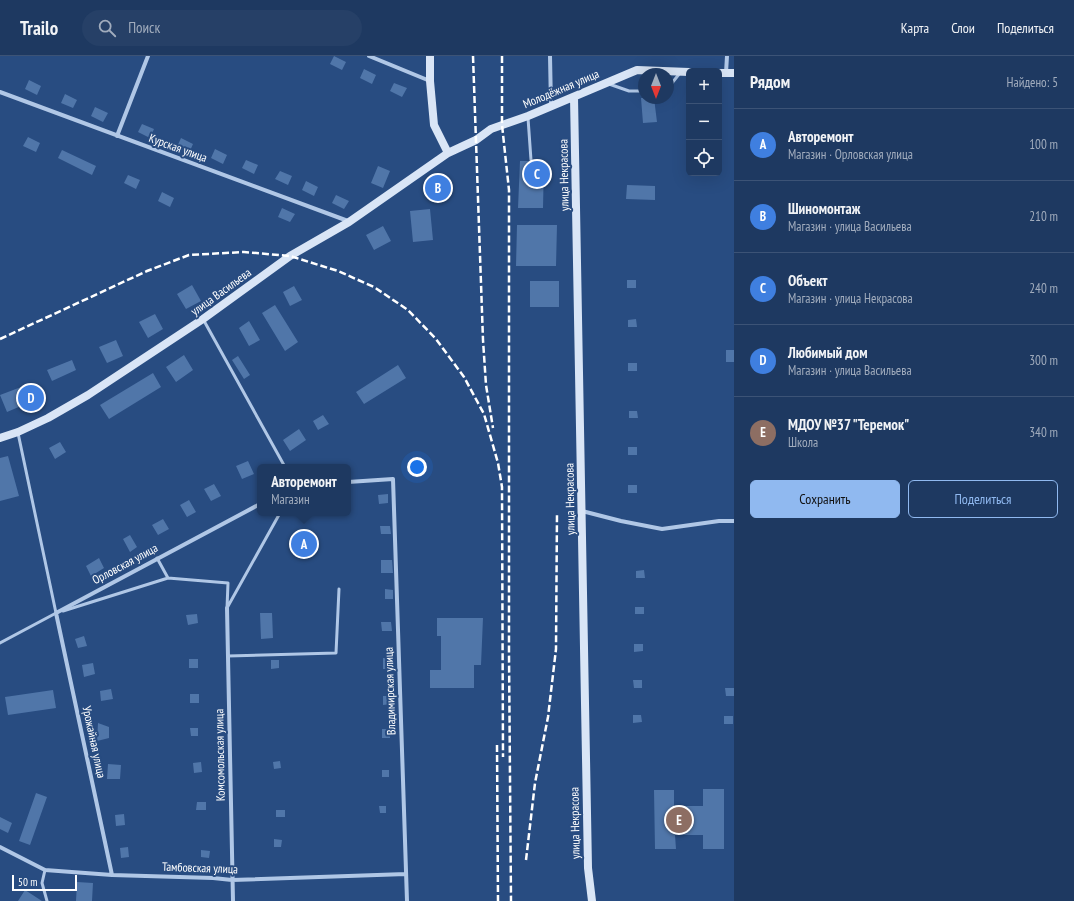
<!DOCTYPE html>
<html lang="ru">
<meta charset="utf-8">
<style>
body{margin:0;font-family:"PT Sans Narrow",sans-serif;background:#264067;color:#f1f3f6}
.controls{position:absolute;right:12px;top:12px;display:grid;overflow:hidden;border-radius:6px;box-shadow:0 4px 16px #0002}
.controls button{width:36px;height:36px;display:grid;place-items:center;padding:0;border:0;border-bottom:1px solid #3c5376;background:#1e3961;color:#f1f3f6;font:20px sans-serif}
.compass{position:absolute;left:638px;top:12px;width:36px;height:36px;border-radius:50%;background:#1e3961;box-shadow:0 4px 16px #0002;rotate:180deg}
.scale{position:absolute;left:12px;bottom:10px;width:65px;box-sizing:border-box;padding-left:4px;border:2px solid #fff;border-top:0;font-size:11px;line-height:14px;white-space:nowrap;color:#fff;-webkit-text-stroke:3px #284c81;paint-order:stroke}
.you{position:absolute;left:417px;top:411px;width:14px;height:14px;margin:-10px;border:3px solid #fff;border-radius:50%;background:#1a73e8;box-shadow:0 0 0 6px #1a73e833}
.badge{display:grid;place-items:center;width:26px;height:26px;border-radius:50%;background:#90b9f0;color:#fff;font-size:13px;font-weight:700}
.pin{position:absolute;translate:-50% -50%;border:2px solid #fff;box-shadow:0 1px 4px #0006}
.popup{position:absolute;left:257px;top:408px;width:94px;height:52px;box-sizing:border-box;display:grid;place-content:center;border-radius:6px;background:#1e3961;filter:drop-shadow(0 1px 3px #0005);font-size:13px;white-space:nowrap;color:#a1acbd}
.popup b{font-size:15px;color:#f1f3f6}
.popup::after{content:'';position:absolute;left:50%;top:100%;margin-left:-8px;border:8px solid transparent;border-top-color:#1e3961}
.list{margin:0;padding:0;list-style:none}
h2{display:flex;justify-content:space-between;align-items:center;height:52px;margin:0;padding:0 16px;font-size:17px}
h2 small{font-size:13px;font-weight:400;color:#a1acbd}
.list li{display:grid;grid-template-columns:26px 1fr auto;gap:12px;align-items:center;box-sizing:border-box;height:72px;padding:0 16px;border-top:1px solid #3c5376}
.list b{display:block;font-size:15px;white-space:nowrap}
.list p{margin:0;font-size:13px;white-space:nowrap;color:#a1acbd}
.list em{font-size:13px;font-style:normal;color:#a1acbd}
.actions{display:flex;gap:8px;padding:12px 16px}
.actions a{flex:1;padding:9px 0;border:1px solid #90b9f0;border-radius:6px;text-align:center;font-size:14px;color:#90b9f0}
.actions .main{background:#90b9f0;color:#111}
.icon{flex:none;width:22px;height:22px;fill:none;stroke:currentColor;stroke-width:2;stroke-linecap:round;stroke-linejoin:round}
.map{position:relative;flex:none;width:734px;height:845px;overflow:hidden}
header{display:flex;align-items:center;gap:24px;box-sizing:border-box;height:56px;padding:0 20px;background:#1e3961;border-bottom:1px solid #3c5376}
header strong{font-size:19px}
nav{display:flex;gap:22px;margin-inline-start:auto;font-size:14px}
.search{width:280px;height:36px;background:#264067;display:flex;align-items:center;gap:10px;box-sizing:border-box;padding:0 14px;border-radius:22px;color:#a1acbd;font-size:15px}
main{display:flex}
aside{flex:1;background:#1e3961}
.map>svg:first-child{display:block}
.building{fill:#5076a9}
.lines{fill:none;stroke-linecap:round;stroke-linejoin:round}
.lane{stroke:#b0c7e6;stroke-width:3}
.street{stroke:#b0c7e6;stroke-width:4}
.secondary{stroke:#d9e5f6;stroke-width:8}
.rail{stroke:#fff;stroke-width:2.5;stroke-dasharray:7 3;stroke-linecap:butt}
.labels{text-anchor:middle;stroke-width:4;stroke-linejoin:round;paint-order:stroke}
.street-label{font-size:12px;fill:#fff;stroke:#284c81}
</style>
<header>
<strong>Trailo</strong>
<div class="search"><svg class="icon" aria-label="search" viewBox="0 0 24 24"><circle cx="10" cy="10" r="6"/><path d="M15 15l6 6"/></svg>Поиск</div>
<nav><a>Карта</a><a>Слои</a><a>Поделиться</a></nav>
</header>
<main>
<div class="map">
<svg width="734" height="845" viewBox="0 0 734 845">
<rect width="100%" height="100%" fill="#284c81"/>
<path class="building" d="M334 0 346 6 342 14 330 8Z
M364 13 376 19 372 28 360 22Z
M29 24 41 30 37 39 25 33Z
M394 27 407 32 402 41 390 35Z
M65 38 77 44 73 52 61 47Z
M641 42H654L657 66 643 67Z
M95 51 108 57 103 66 91 60Z
M142 68 154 73 150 82 138 76Z
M28 81 40 87 36 96 23 90Z
M181 82 193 88 189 97 177 91Z
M215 93 227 99 223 108 211 102Z
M62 94 96 110 92 119 58 102Z
M246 104 258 109 254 118 242 112Z
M520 105H528L531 107 534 105 544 106 543 152H518Z
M378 110 390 115 383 132 371 127Z
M280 115 292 120 288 129 275 123Z
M128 119 140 124 136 133 124 127Z
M306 125 318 131 314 140 302 134Z
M445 127 451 135 441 144 435 136Z
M627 129 655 130V144L626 143Z
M162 136 174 142 170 151 158 145Z
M336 139 349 145 344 153 332 147Z
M282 152 295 158 290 166 278 161Z
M430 153 433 184 413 186 410 155Z
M517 169H557L556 210H516Z
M383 170 391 185 374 194 366 179Z
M627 224H636V232H627Z
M530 225H559V251H530Z
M192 229 201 245 186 253 177 238Z
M294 230 302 244 290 250 283 236Z
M275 249 298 286 285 295 262 257Z
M155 258 163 273 148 282 139 266Z
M636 263 637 271H628V264Z
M249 265 260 284 249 290 239 272Z
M116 284 123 300 107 307 99 291Z
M726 294H734V306H726Z
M184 299 193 314 176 326 166 311Z
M238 300 250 319 244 323 232 304Z
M72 304 76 314 52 325 47 314Z
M628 307H637V315H628Z
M398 309 406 322 364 348 356 336Z
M153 317 161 331 109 363 100 349Z
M29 328 35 344 7 356 0 339Z
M629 355H637L638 362H629Z
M323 359 329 368 318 374 313 365Z
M299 373 306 384 290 395 283 384Z
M60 386 66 396 55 403 49 392Z
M628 391H637V399H628Z
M8 400 19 440 0 445V402Z
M248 405 254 418 242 423 236 410Z
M214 428 221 440 211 445 204 433Z
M628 429H637V437H628Z
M388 438V447L379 448 378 439Z
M189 444 196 456 187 461 180 449Z
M163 463 169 473 158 479 152 469Z
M380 470H390L391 478H381Z
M130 479 137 491 130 496 123 483Z
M99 502 104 512 91 520 86 510Z
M381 504H392L393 517H381Z
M644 514 645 522H636V515Z
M385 533 393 534V543H385Z
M635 551H644V558H635Z
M260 557H272L273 582 261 583Z
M197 558 198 567 188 569 186 559Z
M437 562H483L481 609H474V632H430V614H441V580H437Z
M381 566H391L392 575H382Z
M84 580 87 590 78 592 75 583Z
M634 588H643V595L634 596Z
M383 602 393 603 392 613H383Z
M189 603H198V612H189Z
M271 604H279V612L271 613Z
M93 607 95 618 84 621 82 609Z
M633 624H642V632H634Z
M725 632H734V640H726Z
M111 633 113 643 101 645 100 635Z
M53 634 56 652 8 659 5 641Z
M190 638H199V647H190Z
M383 640H391V648L383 649Z
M633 659H641L642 666 633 667Z
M724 660H733V668H724Z
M98 667 109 671V682L97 685Z
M190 672H198V680H191Z
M382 673H390V682H382Z
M280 705 281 712 274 713 273 706Z
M201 706 202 716 194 717 193 707Z
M108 708 121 709 120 723H107Z
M382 714H389V721H382Z
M703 733H724V793H703V779H675L676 793H655L654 734H674V750H703Z
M36 737 47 741 30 789 19 785Z
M197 746H206V754H196Z
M379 750H386V757H380Z
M276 754H285V761H276Z
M124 758 125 769 116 770 115 759Z
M0 761 12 767 8 777 0 773Z
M274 783 282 784 281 791H274Z
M128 791 129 801 121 802 120 792Z
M201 794 210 795 209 802 201 801Z
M77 826 93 827 92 845H76Z
M25 834 42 845H18Z"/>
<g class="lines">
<path class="lane" d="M609 28 629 35H644
M668 32 680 17
M528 62 531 104
M203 263 285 411
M18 377 56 557
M157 502 168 522
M63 555 168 522 228 527 227 552 280 457
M0 587 58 556
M228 600 336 597 339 533
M45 814 42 827 47 845"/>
<path class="street" d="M369 0 430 25
M550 0 551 50
M726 17 727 0
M0 36 348 165
M117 80 148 0
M348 426 393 423 407 845
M582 455 621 465 662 473 719 465H734
M227 552 233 845
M0 791 45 814 112 819 213 822 232 824 406 818
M112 819 56 557 260 448"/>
<path class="secondary" d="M430 0V25L434 69 448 97
M719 17H734
M574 41 588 812 592 845
M0 382 18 376 48 362 88 339 203 263 290 200 349 166 448 97 476 84 491 73 528 60 637 14 689 16"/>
<path class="rail" d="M473 0 483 284 486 329 493 372
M502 0V69L509 134V597L511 845
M0 283 147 215 189 199 244 196 290 200 338 215 374 231 408 254 436 283 464 321 484 358 498 407 502 431 503 701
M497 689 498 845
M526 804 535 727 548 661 556 593 557 457"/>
</g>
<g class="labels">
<g class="street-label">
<text transform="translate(561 33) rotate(-23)" y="4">Молодёжная улица</text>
<text transform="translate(178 92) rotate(20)" y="4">Курская улица</text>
<text transform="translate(564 119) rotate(-91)" y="4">улица Некрасова</text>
<text transform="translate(221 236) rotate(-36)" y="4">улица Васильева</text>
<text transform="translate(570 443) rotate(-91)" y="4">улица Некрасова</text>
<text transform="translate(125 508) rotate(-28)" y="4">Орловская улица</text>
<text transform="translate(390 635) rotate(-92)" y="4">Владимирская улица</text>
<text transform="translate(94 686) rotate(78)" y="4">Урожайная улица</text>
<text transform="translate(220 699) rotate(-91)" y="4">Комсомольская улица</text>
<text transform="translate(575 767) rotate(-91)" y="4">улица Некрасова</text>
<text transform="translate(200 812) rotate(2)" y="4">Тамбовская улица</text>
</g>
</g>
</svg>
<div class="controls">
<button>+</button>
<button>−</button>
<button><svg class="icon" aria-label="locate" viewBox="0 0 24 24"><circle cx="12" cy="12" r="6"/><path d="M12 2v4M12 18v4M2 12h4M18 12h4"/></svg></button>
</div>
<svg class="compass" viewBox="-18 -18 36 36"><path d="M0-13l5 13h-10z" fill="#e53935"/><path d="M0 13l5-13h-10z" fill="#a1acbd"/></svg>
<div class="scale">50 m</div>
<div class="you"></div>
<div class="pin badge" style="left:304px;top:488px;background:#3f7fe0">A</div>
<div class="popup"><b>Авторемонт</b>Магазин</div>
<div class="pin badge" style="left:438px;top:132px;background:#3f7fe0">B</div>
<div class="pin badge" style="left:537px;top:118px;background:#3f7fe0">C</div>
<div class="pin badge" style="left:31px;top:342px;background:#3f7fe0">D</div>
<div class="pin badge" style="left:679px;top:764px;background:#8d6e63">E</div>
</div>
<aside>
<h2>Рядом<small>Найдено: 5</small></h2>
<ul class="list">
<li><span class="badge" style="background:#3f7fe0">A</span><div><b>Авторемонт</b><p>Магазин · Орловская улица</p></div><em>100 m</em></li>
<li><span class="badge" style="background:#3f7fe0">B</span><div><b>Шиномонтаж</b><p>Магазин · улица Васильева</p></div><em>210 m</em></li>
<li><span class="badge" style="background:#3f7fe0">C</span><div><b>Объект</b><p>Магазин · улица Некрасова</p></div><em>240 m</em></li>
<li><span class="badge" style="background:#3f7fe0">D</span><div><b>Любимый дом</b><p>Магазин · улица Васильева</p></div><em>300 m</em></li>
<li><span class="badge" style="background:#8d6e63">E</span><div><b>МДОУ №37 &quot;Теремок&quot;</b><p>Школа</p></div><em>340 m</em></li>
</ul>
<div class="actions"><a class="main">Сохранить</a><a>Поделиться</a></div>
</aside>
</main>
